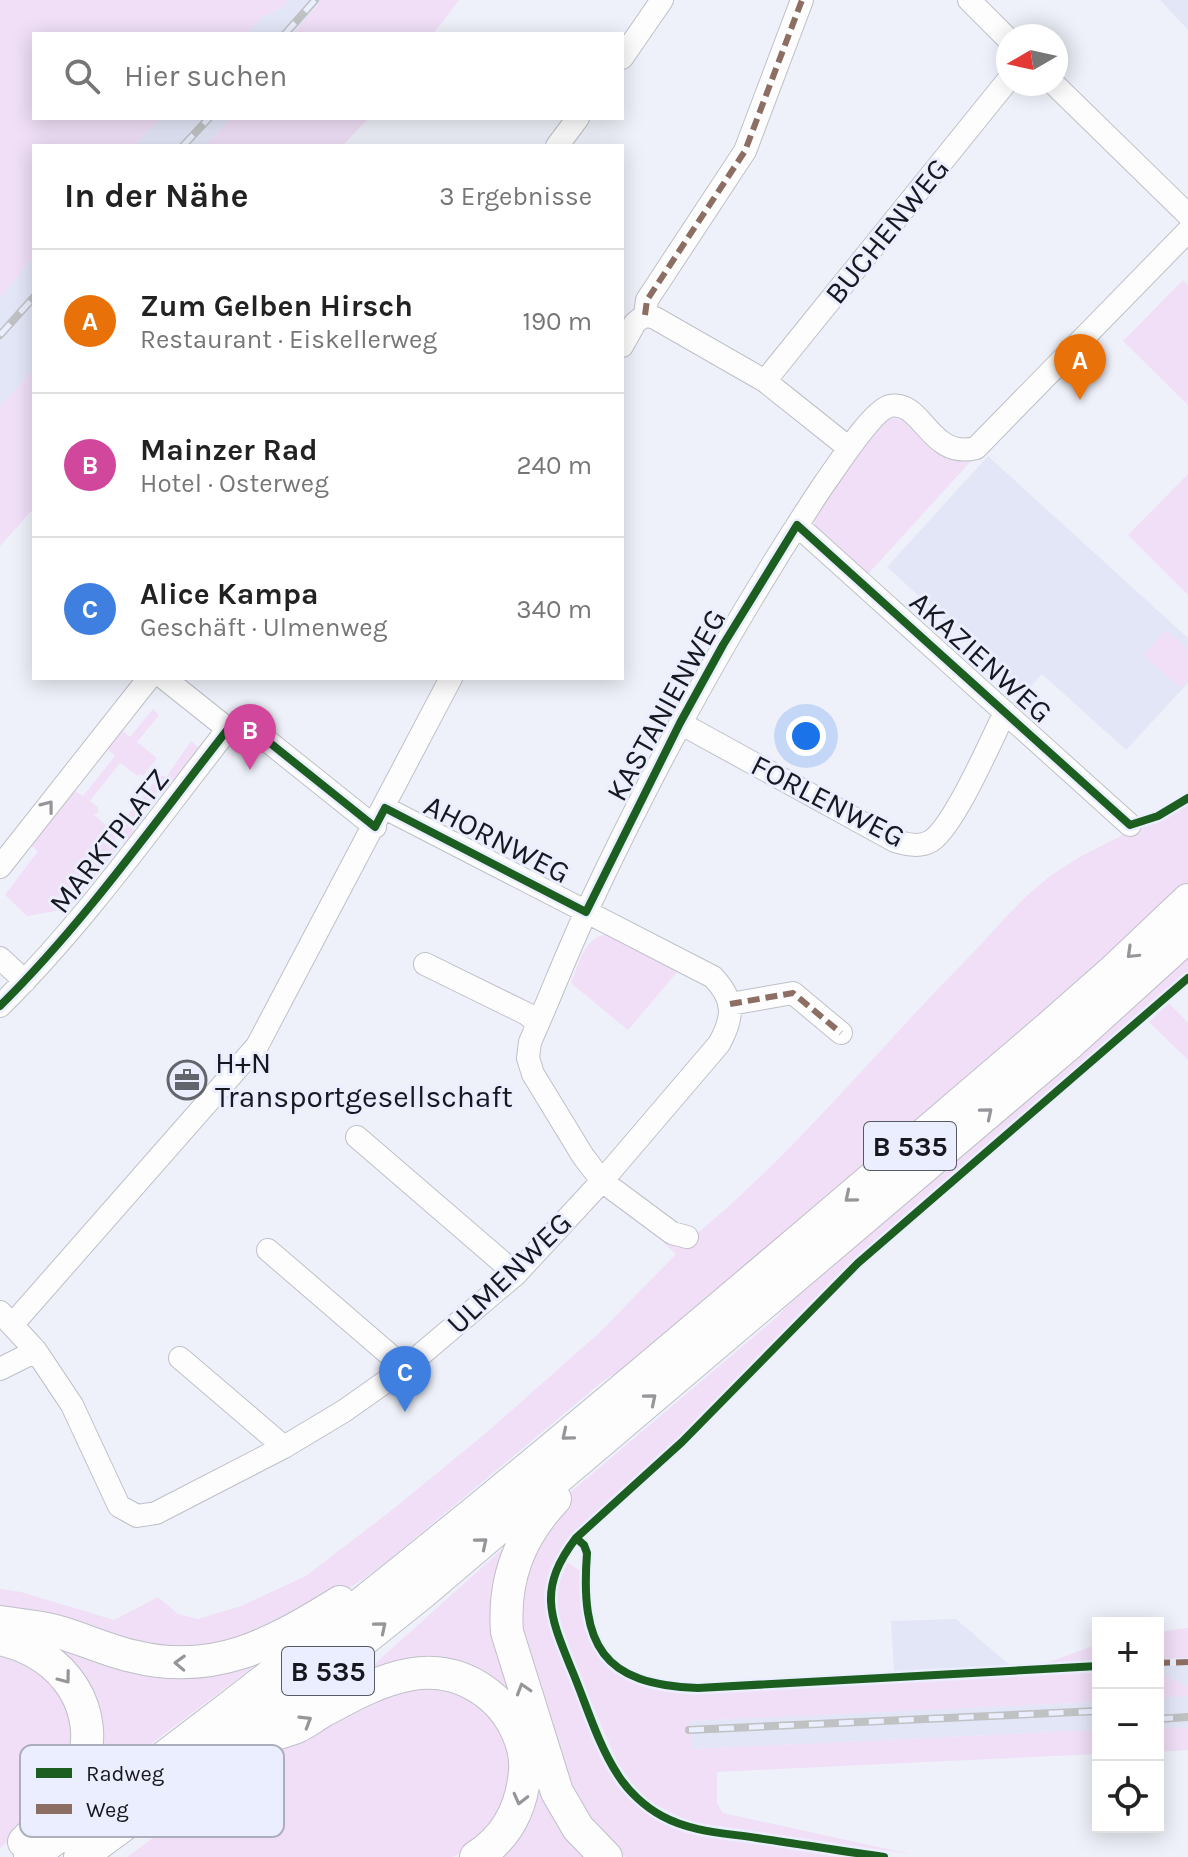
<!DOCTYPE html>
<html lang="de">
<meta charset="utf-8">
<style>
body{margin:0;font-family:Karla,sans-serif;background:#f2f2f2;color:#222}
.controls{position:absolute;right:24px;bottom:24px;display:grid;overflow:hidden;border-radius:0px;box-shadow:0 4px 20px #0003}
.controls button{width:72px;height:72px;display:grid;place-items:center;padding:0;border:0;border-bottom:2px solid #e0e0e0;background:#fff;color:#222;font:40px sans-serif}
.compass{position:absolute;left:996px;top:24px;width:72px;height:72px;border-radius:50%;background:#fff;box-shadow:0 4px 20px #0003;rotate:261deg}
.you{position:absolute;left:806px;top:736px;width:28px;height:28px;margin:-20px;border:6px solid #fff;border-radius:50%;background:#1a73e8;box-shadow:0 0 0 12px #1a73e833}
.badge{display:grid;place-items:center;width:52px;height:52px;border-radius:50%;background:#7c3aed;color:#fff;font-size:26px;font-weight:700}
.pin{position:absolute;translate:-50% -66px;filter:drop-shadow(0 2px 4px #0008)}
.pin::after{content:'';position:absolute;top:42px;width:28px;height:24px;background:inherit;clip-path:polygon(0 0,100% 0,50% 100%)}
.list{margin:0;padding:0;list-style:none}
h2{display:flex;justify-content:space-between;align-items:center;height:104px;margin:0;padding:0 32px;font-size:34px}
h2 small{font-size:26px;font-weight:400;color:#767676}
.list li{display:grid;grid-template-columns:52px 1fr auto;gap:24px;align-items:center;box-sizing:border-box;height:144px;padding:0 32px;border-top:2px solid #e0e0e0}
.list b{display:block;font-size:30px;white-space:nowrap}
.list p{margin:0;font-size:26px;white-space:nowrap;color:#767676}
.list em{font-size:26px;font-style:normal;color:#767676}
.icon{flex:none;width:44px;height:44px;fill:none;stroke:currentColor;stroke-width:2;stroke-linecap:round;stroke-linejoin:round}
.map{position:relative;flex:none;width:1188px;height:1857px;overflow:hidden}
.search{position:absolute;background:#fff;box-shadow:0 4px 20px #0003;left:32px;top:32px;width:592px;height:88px;display:flex;align-items:center;gap:20px;box-sizing:border-box;padding:0 28px;border-radius:0px;color:#767676;font-size:30px}
.panel{position:absolute;background:#fff;box-shadow:0 4px 20px #0003;left:32px;top:144px;width:592px;height:536px;border-radius:0px}
.map>svg:first-child{display:block}
.built{fill:#e3e6f7}
.green{fill:#f0dff7}
.lines{fill:none;stroke-linecap:round;stroke-linejoin:round}
.minor-casing{stroke:#bec0c7;stroke-width:24}
.highway-casing{stroke:#bec0c7;stroke-width:34}
.minor{stroke:#fdfdfe;stroke-width:22}
.highway{stroke:#fdfdfe;stroke-width:32}
.rail-casing{stroke:#bfc1c3;stroke-width:8}
.rail{stroke:#ebeefe;stroke-width:5;stroke-dasharray:15;stroke-linecap:butt}
.quiet{stroke:#8d6e63;stroke-width:6;stroke-dasharray:12 6;stroke-linecap:butt}
.cycleway-casing{stroke:#ebeefe;stroke-width:13}
.cycleway{stroke:#1b5e20;stroke-width:8}
.oneway{stroke:#96969a}
.labels{text-anchor:middle;stroke-width:6;stroke-linejoin:round;paint-order:stroke}
.shield{fill:#ebeefe;stroke:#575963;stroke-width:2}
.shield-label{font-size:28px;font-weight:bold;fill:#181920}
.street-label{font-size:30px;fill:#181920;stroke:#ebeefe}
.poi-label{font-size:30px;fill:#181920;stroke:#ebeefe;text-anchor:start}
.key{fill:#ebeefe;stroke:#acaebb;stroke-width:2}
.key-label{font-size:22px;fill:#181920}
</style>
<div class="map">
<svg width="1188" height="1857" viewBox="0 0 1188 1857">
<rect width="100%" height="100%" fill="#eff1fa"/>
<path class="built" d="M288 0H322L293 34H245L262 17 282 7Z
M1160 0H1188V30Z
M161 118H231L206 146H133Z
M34 256V369L0 407V298Z
M988 456 1188 638V683L1126 750 1042 674 1025 693 887 567Z
M956 1619 1011 1666 894 1673 891 1621Z
M1188 1665V1687L1158 1671V1666Z
M1188 1696V1728H1158L1159 1697Z
M1098 1702V1730L690 1749 689 1721Z"/>
<path class="green" d="M0 0H288L282 7 262 17 245 34H34V118H161L133 146H34V256L0 298Z
M322 0H459L433 34H293Z
M231 118H369L342 146H206Z
M1183 280 1188 285V405L1123 341Z
M34 369V508L0 546V407Z
M893 418 904 419 947 459 971 461 868 574 815 526 814 517 881 424Z
M1188 474V595L1128 535Z
M1166 630 1188 649V679L1180 688 1143 655Z
M153 709 159 715 137 742 157 758 143 776 140 774 138 776 120 763 90 801 98 807V813L93 814 114 832 118 849 67 909 27 916 5 895 38 851 29 844 73 790 83 796 115 756 106 748 121 730 130 737Z
M191 741 202 750 168 798 158 791 130 826 139 835 124 847 120 825 159 776H167Z
M1188 802V887L645 1356 603 1381 378 1569 347 1590 262 1633 181 1653 0 1611V1589L21 1592 114 1620 158 1597 178 1614 198 1619 241 1606 306 1576 397 1506 487 1432 599 1333 676 1254 664 1243 672 1236 693 1237C794 1154 876 1051 967 959 992 934 1016 903 1044 881 1088 847 1141 829 1188 802Z
M606 934 678 971 628 1030 571 983C579 964 583 939 606 934Z
M1188 949V973L875 1244 665 1452 582 1525 560 1552 546 1587 544 1593 552 1634 603 1758 625 1793 640 1807 663 1823 700 1836 868 1857H626L610 1846 583 1818 525 1657 519 1584 566 1496 777 1317 796 1296Z
M1169 1003 1188 1023V1060L1149 1022Z
M517 1536 500 1592 597 1857H487L523 1812 493 1689 349 1687Z
M567 1562 582 1572C580 1658 614 1689 698 1691L1098 1670V1702L690 1721 691 1749 1098 1730V1754L717 1772V1803L723 1813 910 1854 690 1822 650 1802 634 1788 617 1762 563 1637 557 1610 556 1592Z
M0 1628 100 1653 285 1643 67 1807 93 1728Z
M1188 1628V1658L1158 1659V1632Z
M1098 1644V1663L1036 1667Z
M0 1650 49 1674 75 1728 69 1769 18 1834 0 1848Z
M1158 1671 1188 1687V1696L1158 1698Z
M415 1684 476 1697 511 1741 509 1802 468 1849 452 1857H127L259 1760 317 1726Z
M1160 1727 1188 1728V1750L1158 1752V1728Z"/>
<g class="lines">
<defs>
<path id="minor" d="M969 0 1008 39
M622 58 662 0
M1054 84 1188 215
M557 146 578 118
M645 315 655 318 765 381 849 448
M622 346 635 323 645 315 647 300 745 151 802 0
M765 381 1008 80
M797 525 1130 825
M164 678 228 729
M680 723 895 841C907 844 919 848 931 841 954 826 991 741 1005 712
M228 729 250 727 375 827
M0 867 149 678
M0 958 25 981
M425 964 527 1014 538 1024
M730 1004 793 993 841 1033
M0 1006C86 921 154 823 228 729
M357 1137 516 1274
M687 1237 672 1233 602 1181 583 1156 533 1074 528 1058 530 1042C550 998 567 952 588 908 657 761 734 619 824 484 836 468 872 410 890 406 923 399 929 460 976 448L1188 231
M268 1250 405 1368
M0 1312 36 1351 72 1405 119 1506 137 1516 156 1513 284 1447 344 1411 405 1368 516 1274 602 1181 719 1044C734 1017 735 1000 713 977L385 808
M12 1325 257 1046 451 678
M180 1358 284 1447
M0 1369 36 1351"/>
<path id="highway" d="M555 1499C519 1537 503 1580 507 1632L557 1792 578 1828 606 1857
M0 1622C18 1625 37 1626 55 1631 81 1638 106 1650 132 1656 214 1677 272 1644 340 1602
M0 1639C63 1652 106 1711 79 1775 68 1802 44 1822 24 1842
M247 1741C262 1737 279 1734 294 1728 305 1724 315 1715 325 1710 381 1679 439 1650 494 1699 513 1716 527 1746 525 1771 522 1807 508 1837 476 1857
M30 1857C383 1601 713 1314 1045 1031L1112 972 1188 900
M80 1857 232 1745 422 1593 1070 1043 1188 936"/>
</defs>
<use href="#minor" class="minor-casing"/>
<use href="#highway" class="highway-casing"/>
<use href="#minor" class="minor"/>
<use href="#highway" class="highway"/>
<defs>
<path id="rail" d="M285 34 315 0
M183 146 209 118
M0 335 34 297
M1158 1719 1188 1717
M689 1730 1098 1711"/>
</defs>
<use href="#rail" class="rail-casing"/>
<use href="#rail" class="rail"/>
<path class="quiet" d="M645 315 647 300 745 151 802 0
M730 1004 793 993 841 1033
M1158 1663 1188 1662"/>
<defs>
<path id="cycleway" d="M0 1006C86 921 154 823 228 729L250 727 375 827 385 808 586 912 680 723 723 645 797 525 1130 825 1158 816 1188 798
M576 1538 584 1545 587 1553C580 1645 602 1685 698 1688L1098 1666
M884 1857C841 1851 799 1844 757 1838 725 1833 691 1832 662 1816 645 1807 628 1791 618 1775 597 1743 586 1703 571 1668 549 1614 538 1588 576 1538L682 1442 858 1263 1188 978"/>
</defs>
<use href="#cycleway" class="cycleway-casing"/>
<use href="#cycleway" class="cycleway"/>
</g>
<defs><path id="oneway-chevron" d="M-2-3.5L2.5 0L-2 3.5" fill="none" stroke-width="1.6" stroke-linecap="round" stroke-linejoin="round" transform="scale(2)"/></defs>
<g class="oneway">
<use href="#oneway-chevron" transform="translate(48 806) rotate(-52)"/>
<use href="#oneway-chevron" transform="translate(1132 953) rotate(136)"/>
<use href="#oneway-chevron" transform="translate(987 1113) rotate(-40)"/>
<use href="#oneway-chevron" transform="translate(850 1197) rotate(140)"/>
<use href="#oneway-chevron" transform="translate(651 1399) rotate(-40)"/>
<use href="#oneway-chevron" transform="translate(567 1435) rotate(140)"/>
<use href="#oneway-chevron" transform="translate(482 1543) rotate(-40)"/>
<use href="#oneway-chevron" transform="translate(381 1627) rotate(-40)"/>
<use href="#oneway-chevron" transform="translate(180 1663) rotate(-178)"/>
<use href="#oneway-chevron" transform="translate(65 1678) rotate(53)"/>
<use href="#oneway-chevron" transform="translate(523 1689) rotate(-107)"/>
<use href="#oneway-chevron" transform="translate(306 1721) rotate(-31)"/>
<use href="#oneway-chevron" transform="translate(520 1799) rotate(104)"/>
</g>
<defs>
<symbol id="office-ring" viewBox="-11 -11 22 22"><circle r="9.5" fill="#ebeefe" stroke="#63656c" stroke-width="1.5"/><path d="M-6-3h4V-5.5h4V-3h4V5H-6ZM-1-4.5V-3h2v-1.5ZM-6 0V1H6V0Z" fill="#63656c"/></symbol>
</defs>
<g fill-rule="evenodd">
<use href="#office-ring" x="165" y="1058" width="44" height="44"/>
</g>
<g class="labels">
<g class="shield">
<rect x="864" y="1122" width="92" height="48" rx="6"/>
<rect x="282" y="1647" width="92" height="48" rx="6"/>
</g>
<g class="shield-label">
<text x="910" y="1156">B 535</text>
<text x="328" y="1681">B 535</text>
</g>
<g class="street-label">
<text transform="translate(887 231) rotate(-51)" y="10">BUCHENWEG</text>
<text transform="translate(981 657) rotate(42)" y="10">AKAZIENWEG</text>
<text transform="translate(666 705) rotate(-61)" y="10">KASTANIENWEG</text>
<text transform="translate(828 801) rotate(27)" y="10">FORLENWEG</text>
<text transform="translate(497 839) rotate(27)" y="10">AHORNWEG</text>
<text transform="translate(109 841) rotate(-52)" y="10">MARKTPLATZ</text>
<text transform="translate(509 1273) rotate(-44)" y="10">ULMENWEG</text>
</g>
<g class="poi-label">
<text x="215" y="1073">H+N<tspan x="215" dy="34">Transportgesellschaft</tspan></text>
</g>
</g>
<rect x="20" y="1745" width="264" height="92" rx="12" class="key"/>
<rect x="36" y="1768" width="36" height="10" fill="#1b5e20"/>
<rect x="36" y="1804" width="36" height="10" fill="#8d6e63"/>
<g class="key-label">
<text x="86" y="1781">Radweg</text>
<text x="86" y="1817">Weg</text>
</g>
</svg>
<div class="controls">
<button>+</button>
<button>−</button>
<button><svg class="icon" aria-label="locate" viewBox="0 0 24 24"><circle cx="12" cy="12" r="6"/><path d="M12 2v4M12 18v4M2 12h4M18 12h4"/></svg></button>
</div>
<svg class="compass" viewBox="-18 -18 36 36"><path d="M0-13l5 13h-10z" fill="#e53935"/><path d="M0 13l5-13h-10z" fill="#767676"/></svg>
<div class="you"></div>
<div class="pin badge" style="left:1080px;top:400px;background:#e8710a">A</div>
<div class="pin badge" style="left:250px;top:770px;background:#d1479c">B</div>
<div class="pin badge" style="left:405px;top:1412px;background:#3f7fe0">C</div>
<div class="search"><svg class="icon" aria-label="search" viewBox="0 0 24 24"><circle cx="10" cy="10" r="6"/><path d="M15 15l6 6"/></svg>Hier suchen</div>
<section class="panel">
<h2>In der Nähe<small>3 Ergebnisse</small></h2>
<ul class="list">
<li><span class="badge" style="background:#e8710a">A</span><div><b>Zum Gelben Hirsch</b><p>Restaurant · Eiskellerweg</p></div><em>190 m</em></li>
<li><span class="badge" style="background:#d1479c">B</span><div><b>Mainzer Rad</b><p>Hotel · Osterweg</p></div><em>240 m</em></li>
<li><span class="badge" style="background:#3f7fe0">C</span><div><b>Alice Kampa</b><p>Geschäft · Ulmenweg</p></div><em>340 m</em></li>
</ul>
</section>
</div>
